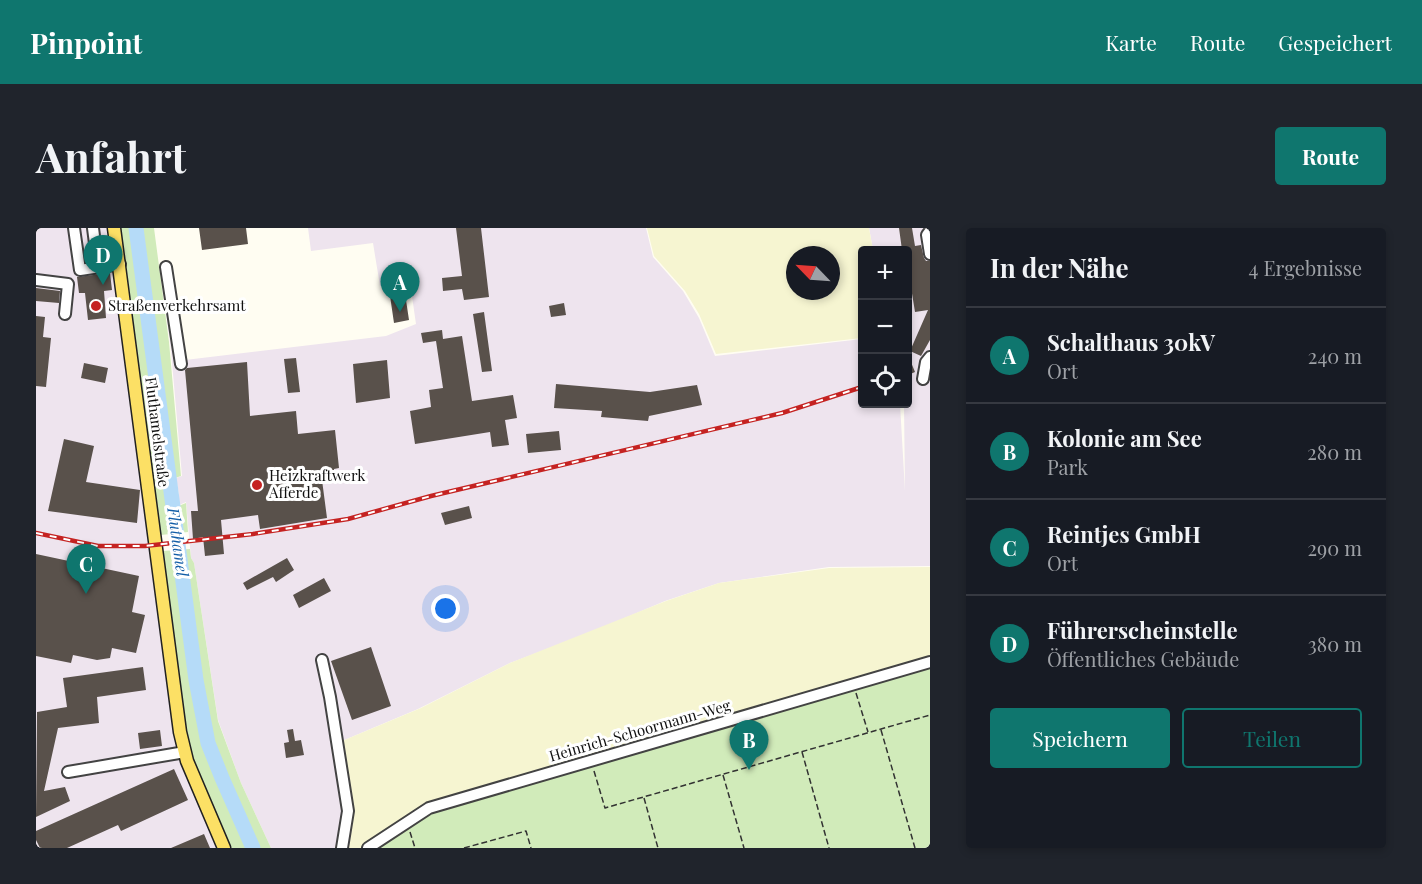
<!DOCTYPE html>
<html lang="de">
<meta charset="utf-8">
<style>
body{margin:0;font-family:"Playfair Display",serif;background:#20242c;color:#f1f3f6}
.controls{position:absolute;right:18px;top:18px;display:grid;overflow:hidden;border-radius:6px;box-shadow:0 3px 9px #0003}
.controls button{width:54px;height:54px;display:grid;place-items:center;padding:0;border:0;border-bottom:2px solid #363941;background:#171b24;color:#f1f3f6;font:30px sans-serif}
.compass{position:absolute;left:750px;top:18px;width:54px;height:54px;border-radius:50%;background:#171b24;box-shadow:0 3px 9px #0003;rotate:295deg}
.you{position:absolute;left:410px;top:381px;width:21px;height:21px;margin:-15px;border:4px solid #fff;border-radius:50%;background:#1a73e8;box-shadow:0 0 0 9px #1a73e833}
.badge{display:grid;place-items:center;width:39px;height:39px;border-radius:50%;background:#0f766e;color:#fff;font-size:20px;font-weight:700}
.pin{position:absolute;translate:-50% -50px;filter:drop-shadow(0 2px 3px #0008)}
.pin::after{content:'';position:absolute;top:32px;width:21px;height:18px;background:inherit;clip-path:polygon(0 0,100% 0,50% 100%)}
.list{margin:0;padding:0;list-style:none}
h2{display:flex;justify-content:space-between;align-items:center;height:78px;margin:0;padding:0 24px;font-size:26px}
h2 small{font-size:20px;font-weight:400;color:#9ea1a6}
.list li{display:grid;grid-template-columns:39px 1fr auto;gap:18px;align-items:center;box-sizing:border-box;height:96px;padding:0 24px;border-top:2px solid #363941}
.list b{display:block;font-size:22px;white-space:nowrap}
.list p{margin:0;font-size:20px;white-space:nowrap;color:#9ea1a6}
.list em{font-size:20px;font-style:normal;color:#9ea1a6}
.actions{display:flex;gap:12px;padding:18px 24px}
.actions a{flex:1;padding:14px 0;border:2px solid #0f766e;border-radius:6px;text-align:center;font-size:21px;color:#0f766e}
.actions .main{background:#0f766e;color:#fff}
.icon{flex:none;width:33px;height:33px;fill:none;stroke:currentColor;stroke-width:2;stroke-linecap:round;stroke-linejoin:round}
.map{position:relative;flex:none;width:894px;height:620px;overflow:hidden;border-radius:6px}
header{display:flex;align-items:center;gap:36px;box-sizing:border-box;height:84px;padding:0 30px;background:#0f766e;color:#fff}
header strong{font-size:28px}
nav{display:flex;gap:33px;margin-inline-start:auto;font-size:21px}
.intro{display:flex;align-items:center;justify-content:space-between;box-sizing:border-box;height:144px;padding:0 36px}
h1{margin:0;font-size:42px}
.button{padding:15px 27px;border-radius:6px;background:#0f766e;color:#fff;font-size:21px;font-weight:700}
main{display:flex;gap:36px;padding:0 36px}
aside{flex:1;background:#171b24;border-radius:6px;box-shadow:0 3px 9px #0003}
.map>svg:first-child{display:block}
.industrial{fill:#eee4ee}
.farmland{fill:#f6f5d1;fill-rule:evenodd}
.green{fill:#d1ebba}
.lines{fill:none;stroke-linecap:round;stroke-linejoin:round}
.river{stroke:#b5dbf8;stroke-width:15}
.building{fill:#59514b}
.minor-casing{stroke:#434343;stroke-width:14}
.major-casing{stroke:#212121;stroke-width:15}
.path{stroke:#323232;stroke-width:1.5;stroke-dasharray:6 3;stroke-linecap:butt}
.minor{stroke:#fff;stroke-width:10}
.major{stroke:#fce065;stroke-width:12}
.rail-casing{stroke:#c52322;stroke-width:4.5}
.rail{stroke:#fff;stroke-width:2;stroke-dasharray:7;stroke-linecap:butt}
.poi-dot{fill:#c52322;stroke:#fff;stroke-width:2}
.labels{text-anchor:middle;stroke-width:6;stroke-linejoin:round;paint-order:stroke}
.poi-label{font-size:15px;fill:#101010;stroke:#fff;text-anchor:start}
.street-label{font-size:15px;fill:#101010;stroke:#fff}
.water-label{font-size:16px;font-style:italic;fill:#135ea7;stroke:#fff}
</style>
<header>
<strong>Pinpoint</strong>
<nav><a>Karte</a><a>Route</a><a>Gespeichert</a></nav>
</header>
<div class="intro"><h1>Anfahrt</h1><a class="button">Route</a></div>
<main>
<div class="map">
<svg width="894" height="620" viewBox="0 0 894 620">
<rect width="100%" height="100%" fill="#fffdf2"/>
<path class="industrial" d="M0 0H83L88 22 149 511 160 545 195 620H0Z
M272 0H610L617 29 647 63 663 90 679 128 826 111V176H864L869 263 868 176H872V22H837L833 0H894V338L793 339 683 355 629 373 556 404 474 435 382 481 306 513 317 585 313 620H235L205 555 182 492 158 335 155 330 150 274 141 278 140 271 143 266 140 250 146 248 135 123 124 39 135 37 149 132 350 108 380 96 374 54 344 58 337 15 275 23Z"/>
<path class="farmland" d="M611 0H833L837 22H826V110L680 126 663 86 649 63 618 28ZM759 27H795V63H759Z
M894 339V432L325 620H313L318 586 306 513 385 480 474 435 630 373 683 355 793 340Z"/>
<path class="green" d="M83 0H118L133 114 145 248 139 250 142 266 139 270 140 279 150 275 152 304 125 307 88 22Z
M154 321 155 330 158 335 182 493 205 555 235 620H195L160 545 149 511 127 323Z
M894 437V620H340L394 582Z"/>
<g class="lines">
<path class="river" d="M100 0 160 452 172 515 186 550 217 620"/>
</g>
<path class="building" d="M163 0H210L212 16 166 22Z
M420 0H445L453 69 428 72 426 61 407 63 406 50 426 48Z
M863 0H876L879 18 885 17 888 30 890 33H894V112L885 128 874 123 892 82 879 84 873 47H872V22H866Z
M74 45 76 62 68 63 70 90 52 92 49 65H43L41 49Z
M368 59 373 92 358 95 353 61Z
M0 60 24 63 23 75 0 73Z
M528 75 530 87 515 89 513 78Z
M448 84 456 143 446 144 437 86Z
M0 88 9 89 7 109 15 110 10 159 0 158Z
M406 102 407 111 426 108 436 173 477 167 481 190 469 192 473 217 456 219 454 204 379 216 374 183 395 179 393 162 407 160 400 113 387 115 385 105Z
M872 127 879 144 872 147Z
M260 130 264 164 252 165 248 131Z
M351 132 354 170 320 175 317 136Z
M211 134 214 188 260 183 262 206 299 202 303 240 298 241V251L286 252 291 290 224 301 222 287 185 292 188 326 169 328 167 309 157 311 155 283H162L149 142 151 140Z
M48 135 72 140 69 155 45 150Z
M520 156 614 164 661 157 666 177 613 188 612 193 565 189 566 183 518 180Z
M523 203 525 222 492 225 490 206Z
M28 211 58 218 50 254 104 262 101 295 12 283Z
M433 278 436 290 409 297 405 285Z
M0 326 103 348 96 384 109 387 100 425 76 420 74 430 61 432 37 427 35 435 0 428Z
M251 330 258 342 240 354 237 349 211 362 207 355Z
M288 350 295 363 263 380 257 367Z
M335 419 355 478 316 492 295 433Z
M107 439 110 462 61 469 63 495 22 500 8 563 29 559 34 573 0 589 1 484 31 479 27 450Z
M257 501 259 513 265 512 268 527 250 530 248 515 253 514 251 502Z
M124 502 126 518 104 521 102 505Z
M138 541 152 572 85 603 82 597 31 620H4L0 612V603Z
M168 606 174 620H135Z"/>
<g class="lines">
<defs>
<path id="minor" d="M38 0 44 42 84 36
M57 0 62 39
M894 3 891 7 894 26
M130 39 145 136
M0 52 32 56 29 86
M887 151 890 134 894 129
M286 432 294 469 312 583 306 620
M32 544 149 524
M332 620 393 580 894 434"/>
<path id="major" d="M78 0 144 504 151 533 188 620"/>
</defs>
<use href="#minor" class="minor-casing"/>
<use href="#major" class="major-casing"/>
<path class="path" d="M820 465 832 504
M845 502 879 620
M766 524 793 620
M558 543 569 580 894 487
M687 547 708 620
M608 570 622 620
M374 604 379 620
M428 620 490 603 495 620"/>
<use href="#minor" class="minor"/>
<use href="#major" class="major"/>
<defs>
<path id="rail" d="M0 305 62 318H109L217 306 312 291 395 268 746 185 826 159"/>
</defs>
<use href="#rail" class="rail-casing"/>
<use href="#rail" class="rail"/>
</g>
<g class="poi-dot">
<circle cx="60" cy="78" r="6"/>
<circle cx="221" cy="257" r="6"/>
</g>
<g class="labels">
<g class="poi-label">
<text x="72" y="83">Straßenverkehrsamt</text>
<text x="233" y="253">Heizkraftwerk<tspan x="233" dy="17">Afferde</tspan></text>
</g>
<g class="street-label">
<text transform="translate(121 204) rotate(83)" y="5">Fluthamelstraße</text>
<text transform="translate(604 503) rotate(-16)" y="5">Heinrich-Schoormann-Weg</text>
</g>
<g class="water-label">
<text transform="translate(142 314) rotate(82)" y="6">Fluthamel</text>
</g>
</g>
</svg>
<div class="controls">
<button>+</button>
<button>−</button>
<button><svg class="icon" aria-label="locate" viewBox="0 0 24 24"><circle cx="12" cy="12" r="6"/><path d="M12 2v4M12 18v4M2 12h4M18 12h4"/></svg></button>
</div>
<svg class="compass" viewBox="-18 -18 36 36"><path d="M0-13l5 13h-10z" fill="#e53935"/><path d="M0 13l5-13h-10z" fill="#9ea1a6"/></svg>
<div class="you"></div>
<div class="pin badge" style="left:364px;top:84px">A</div>
<div class="pin badge" style="left:713px;top:542px">B</div>
<div class="pin badge" style="left:50px;top:366px">C</div>
<div class="pin badge" style="left:67px;top:57px">D</div>
</div>
<aside>
<h2>In der Nähe<small>4 Ergebnisse</small></h2>
<ul class="list">
<li><span class="badge">A</span><div><b>Schalthaus 30kV</b><p>Ort</p></div><em>240 m</em></li>
<li><span class="badge">B</span><div><b>Kolonie am See</b><p>Park</p></div><em>280 m</em></li>
<li><span class="badge">C</span><div><b>Reintjes GmbH</b><p>Ort</p></div><em>290 m</em></li>
<li><span class="badge">D</span><div><b>Führerscheinstelle</b><p>Öffentliches Gebäude</p></div><em>380 m</em></li>
</ul>
<div class="actions"><a class="main">Speichern</a><a>Teilen</a></div>
</aside>
</main>
